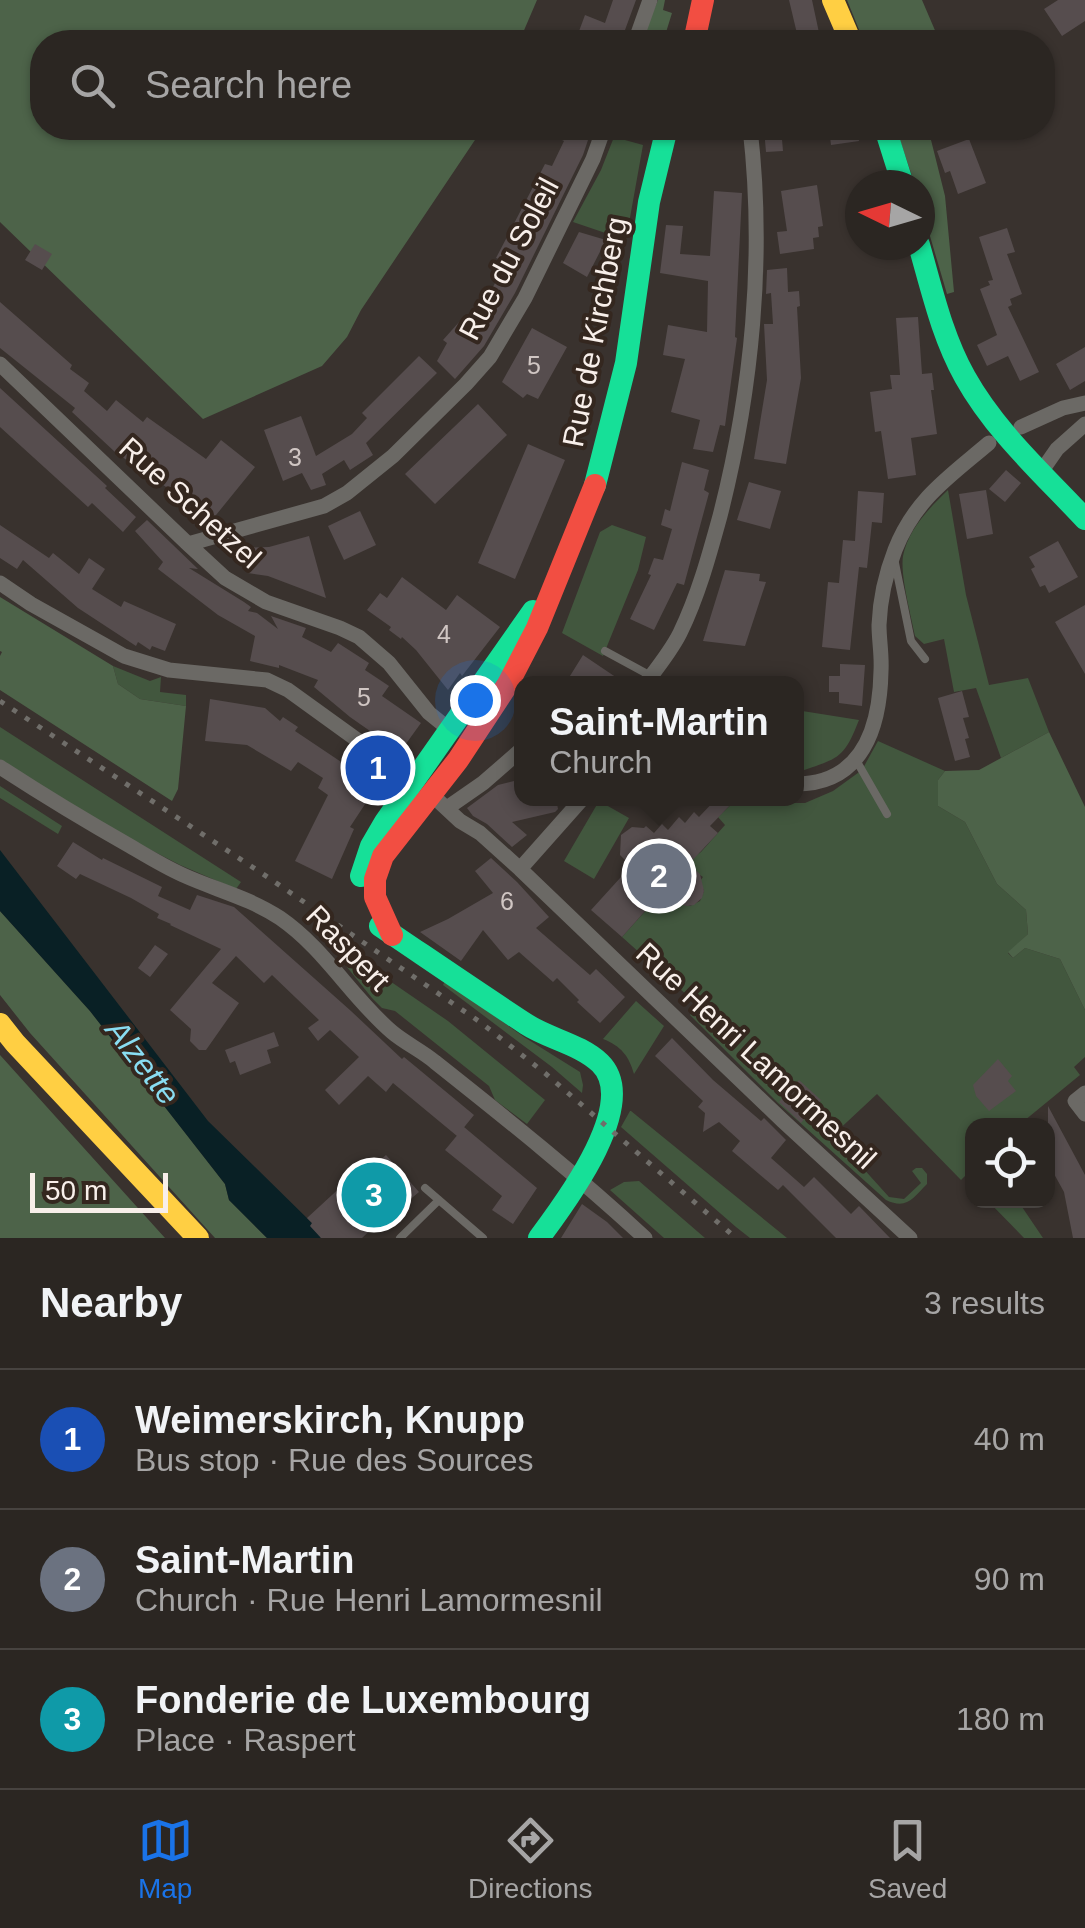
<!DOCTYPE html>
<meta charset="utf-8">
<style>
body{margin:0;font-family:Arial,sans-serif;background:#332e2a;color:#f1f3f6}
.controls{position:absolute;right:30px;bottom:30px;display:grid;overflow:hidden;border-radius:20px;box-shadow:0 2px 8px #0004}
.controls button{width:90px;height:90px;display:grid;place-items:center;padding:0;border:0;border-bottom:2px solid #474340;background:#2b2622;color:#f1f3f6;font:50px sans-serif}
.compass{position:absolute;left:845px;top:170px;width:90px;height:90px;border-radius:50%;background:#2b2622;box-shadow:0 2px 8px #0004;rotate:275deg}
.scale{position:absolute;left:30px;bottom:25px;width:138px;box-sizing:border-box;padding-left:10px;border:5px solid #f8efea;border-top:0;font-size:28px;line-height:35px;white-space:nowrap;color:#f8efea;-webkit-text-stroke:8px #34271f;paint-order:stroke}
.you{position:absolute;left:475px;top:700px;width:35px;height:35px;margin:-25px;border:8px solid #fff;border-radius:50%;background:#1a73e8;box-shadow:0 0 0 15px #1a73e833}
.badge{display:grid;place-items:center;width:65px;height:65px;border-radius:50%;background:#1a73e8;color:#fff;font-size:32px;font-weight:700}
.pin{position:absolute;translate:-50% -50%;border:5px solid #fff;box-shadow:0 2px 10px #0006}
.popup{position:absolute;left:514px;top:676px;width:290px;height:130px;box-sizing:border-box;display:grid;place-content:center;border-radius:20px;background:#2b2622;filter:drop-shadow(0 2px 8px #0005);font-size:32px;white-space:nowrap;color:#a6a5a5}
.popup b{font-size:38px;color:#f1f3f6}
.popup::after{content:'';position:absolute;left:50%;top:100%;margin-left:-20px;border:20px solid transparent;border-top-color:#2b2622}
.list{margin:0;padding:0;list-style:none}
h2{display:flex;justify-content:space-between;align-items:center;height:130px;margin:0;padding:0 40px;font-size:42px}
h2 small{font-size:32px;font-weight:400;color:#a6a5a5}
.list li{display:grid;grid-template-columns:65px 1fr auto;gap:30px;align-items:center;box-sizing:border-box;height:140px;padding:0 40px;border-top:2px solid #474340}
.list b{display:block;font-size:38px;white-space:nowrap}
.list p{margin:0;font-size:32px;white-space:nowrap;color:#a6a5a5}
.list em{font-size:32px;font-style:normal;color:#a6a5a5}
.icon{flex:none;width:55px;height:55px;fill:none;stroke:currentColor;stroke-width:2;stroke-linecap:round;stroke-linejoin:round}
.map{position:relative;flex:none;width:1085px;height:1238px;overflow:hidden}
.search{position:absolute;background:#2b2622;box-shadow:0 2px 8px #0004;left:30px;right:30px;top:30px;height:110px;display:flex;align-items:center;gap:25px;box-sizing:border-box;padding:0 35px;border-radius:40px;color:#a6a5a5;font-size:38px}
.sheet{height:550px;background:#2b2622}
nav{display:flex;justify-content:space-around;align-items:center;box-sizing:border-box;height:140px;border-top:2px solid #474340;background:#2b2622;font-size:28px;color:#a6a5a5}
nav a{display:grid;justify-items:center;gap:5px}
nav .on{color:#1a73e8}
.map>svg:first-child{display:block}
.green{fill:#42573e}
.forest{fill:#4d6349}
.water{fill:#092025}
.building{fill:#564d4e}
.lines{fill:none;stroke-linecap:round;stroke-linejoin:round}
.lane{stroke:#6b6965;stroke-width:8}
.street{stroke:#6b6965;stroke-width:15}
.fast{stroke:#16e098;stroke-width:22}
.slow{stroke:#ffcf43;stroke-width:22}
.jam{stroke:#f24e42;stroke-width:22}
.rail{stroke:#706e6a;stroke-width:5;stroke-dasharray:5 10;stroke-linecap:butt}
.labels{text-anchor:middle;stroke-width:8;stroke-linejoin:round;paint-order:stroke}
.number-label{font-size:25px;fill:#d0c6c3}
.street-label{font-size:30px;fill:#f8efea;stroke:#34271f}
.water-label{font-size:32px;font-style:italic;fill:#89ddf2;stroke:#34271f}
</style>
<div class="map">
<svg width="1085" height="1238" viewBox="0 0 1085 1238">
<rect width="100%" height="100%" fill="#39322e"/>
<path class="green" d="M614 137 643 145 626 240 573 222 601 170Z
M948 490 966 595 989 685 1028 678 1049 732 1001 758 976 688 954 692 944 639 924 644 915 636C911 615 900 575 903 556 908 530 929 508 948 490Z
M612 525 646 537 638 570 603 656 562 633 600 532Z
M113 666 150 681 161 677 160 692 186 695V706L140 699 118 684Z
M796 710 859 720C844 758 840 758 801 771L797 769Z
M0 727 241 882 236 889 180 865 124 836 0 760Z
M878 741 945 771 938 780V806L965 822 997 884 1026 910 1028 934 1008 953 1013 958 1025 948 1060 959 1085 1010V1057L1074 1067 1080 1075 1019 1125 972 1126V1184L965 1176 961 1180 877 1094 833 1135 889 1197 904 1199 921 1183 912 1171 916 1168H922L927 1174V1184C913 1198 907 1210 886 1200L778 1103 690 1015 698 1005 622 937 664 890 677 901 675 904 677 906 680 904 690 906 700 901 704 891 700 881 703 877 700 875 697 878 683 865 701 852 725 825 718 817 737 799H783L790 803H805L833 791 862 770Z
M0 786 62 826 58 834 0 798Z
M599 801 629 818 594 879 564 861Z
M336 944 448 1021 545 1100 527 1124 495 1100 489 1086 395 1011 382 1008 372 998 338 956 332 948Z
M445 981 524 1037 580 1072 583 1085 582 1093 552 1067 443 985Z
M636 1001 664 1026 634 1074C629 1056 621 1046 603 1039Z
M630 1111H631L787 1238H750L736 1227 621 1127Z
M639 1181 705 1238H664L610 1190 624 1182Z
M988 1201H1018L1043 1238H1024Z"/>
<path class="forest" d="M0 0H537L519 42H42V128H483L361 310 347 337 322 366 203 419 0 222Z
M658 0H665L663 10 672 13 663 42H640Z
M847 0H922L940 42H927L923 37 914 42H864Z
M896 128H928L945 196 954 292 947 294 920 202V185H915Z
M0 597 113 666 118 684 140 699 186 706 178 789 172 801 0 690V656L2 652 0 651Z
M1049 732 1085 807V1010L1060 959 1025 948 1013 958 1008 952 1028 934 1026 910 997 884 965 822 938 806V780L945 771 979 770Z
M0 911 90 1011 225 1184 229 1200 267 1238H215L30 1033 0 995Z
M0 1055 165 1238H0Z"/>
<path class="water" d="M0 850 208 1121 312 1223 321 1238H267L229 1200 225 1184 90 1011 0 911Z"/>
<path class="building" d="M613 0H636L625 30 627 31 624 42H575L585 15 605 23Z
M789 0H812L821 42H799Z
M1058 0H1085V21L1062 36 1044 9Z
M538 128H592L583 155 515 293 484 346 455 379 437 361 447 343 443 340 460 321 469 327 494 285 506 262 496 258 545 164 552 166 564 141Z
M781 128 783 151 766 152 764 129Z
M829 128H857L859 141 831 145Z
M969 139 986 183 958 194 950 171 945 173 937 151Z
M817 185 823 226 818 227 819 237 813 238 814 249 780 254 777 232 787 231 781 191Z
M714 191 742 193 735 337 737 338 725 426 720 425 713 452 693 449 700 420 671 412 685 359 663 355 668 325 707 332 708 281 660 273 666 225 683 226 680 254 710 256Z
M1007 228 1015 252 1007 254 1022 294 1010 299 1012 305 1008 307 1039 372 1020 381 1008 356 987 366 977 345 997 335 980 289 990 285 988 281 993 280 979 237Z
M579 232 606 240 587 277 563 263Z
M35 244 52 254 42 270 25 260Z
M787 268 788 292 799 291 800 306 797 307 801 378 786 464 754 459 767 380 764 324H773L771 293 766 294 767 270Z
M0 302 72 365 70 369 89 383 84 391 107 411 116 400 143 422 147 417 206 459 221 440 255 467 212 520 170 488 169 489 115 452 72 412 75 408 0 348Z
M918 317 922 374 932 373 934 390H931L937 434 911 438 916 475 888 479 881 431 875 432 870 392 892 389 890 375H900L896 318Z
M532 328 567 347 538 399 527 394 523 398 502 382Z
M1085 347V381L1070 390 1056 364Z
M419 356 437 373 366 443 373 455 350 470 344 460 322 474 326 485 311 490 302 473 283 481 264 430 301 416 316 456 352 434 367 418 362 413Z
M0 388 107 486 105 488 136 517 123 532 92 503 88 507 0 427Z
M478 404 507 435 435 504 405 474Z
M528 444 565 460 515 579 478 563Z
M682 462 709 470 704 490 709 493 684 585 677 583 654 630 630 619 651 575 648 574 654 558 663 560 672 529 661 525 665 509 670 511Z
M1006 470 1021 483 1005 502 989 489Z
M749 482 781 491 770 529 737 520Z
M986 490 993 534 967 539 959 494Z
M858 491 884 493 882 523 872 522 867 568 859 567 850 650 822 647 828 582 839 583 843 540 855 541Z
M360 511 376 545 344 560 328 526Z
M147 520 198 569 189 568 244 602 251 607 248 611 257 613 278 629 271 616 306 628 302 637 331 652 338 643 369 663 365 670 389 686 382 696 421 723 400 752 350 717 314 687 318 680 279 665V668L250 661 255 636 218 615 158 569 163 562 135 531Z
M0 525 49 558 53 553 79 574 89 558 105 569 92 589 121 607 124 601 176 624 165 651 152 646 150 650 138 642 136 646 78 608 23 560 17 569 0 558Z
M309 536 326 598 268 576 248 573 234 548 269 547Z
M1058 541 1078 577 1049 593 1045 585 1040 587 1031 569 1035 567 1029 557Z
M725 570 760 574 759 581 766 582 745 646 703 641Z
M402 577 446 610 457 595 500 627 462 676 460 673 448 690 416 650 402 637 401 639 389 630 391 627 367 610 380 593 387 598Z
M1085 605V674L1055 622Z
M583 655 626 684H565Z
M840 664 865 665 862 706 839 703V692H829V676H840Z
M962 691 969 717 963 718 969 738 965 739 970 757 955 761 938 698Z
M210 699 265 708 280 721 283 717 298 727 295 731 377 786 350 827 354 829 332 879 295 861 328 795 318 788 323 778 298 762 291 771 247 745 205 741Z
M522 779V798H556L558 809 555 812 512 822 527 835 512 847 487 824 473 816 467 808 498 785Z
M717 798H737L710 826 718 833 689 864 700 874 704 891 702 898 694 905 687 906 673 903 662 892 622 937 591 910 631 866 620 855 621 835 632 827 644 828 646 826 654 833 662 824 668 830 679 817 685 823 694 812 699 817Z
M73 842 102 860 103 858 162 887 158 896 190 910 197 895 234 907 351 1011 402 1059 404 1057 474 1115 457 1136 393 1083 386 1092 368 1076 339 1105 325 1090 359 1057 330 1030 318 1041 308 1028 319 1020 272 975 264 983 236 956 212 983 239 1003 206 1050H199L190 1041 191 1029 170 1010 221 949 170 925 171 924 157 918 159 914 131 898 80 874 76 879 57 866Z
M491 858 517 882 549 917 536 928 590 975 596 969 625 997 600 1023 577 1002 579 1000 557 978 553 982 519 952 508 960 483 930 461 961 420 932 448 919 493 893 475 871Z
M155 945 168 954 150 977 138 968Z
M274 1032 279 1046 267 1050 271 1063 240 1075 235 1061 230 1063 225 1050Z
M672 1038 713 1080 761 1121 764 1118 786 1140 771 1158 804 1187 814 1177 851 1214 859 1206 890 1238H836L783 1185 778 1190 732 1151 740 1141 719 1122 703 1132 705 1113 698 1107 703 1101 655 1056Z
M998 1059 1012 1076 1008 1081 1016 1091 989 1111 976 1096 973 1085Z
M799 1080 821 1100 801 1123 779 1102Z
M1048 1106 1085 1175V1238H1073L1064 1192 1048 1163Z
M464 1127 537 1188 513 1224 492 1210 502 1196 445 1150Z
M386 1155 419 1192 407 1202 404 1199 362 1238H321L310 1226 312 1223 307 1218 370 1160 375 1165Z
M582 1204 607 1222 623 1238H561Z"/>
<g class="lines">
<path class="lane" d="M895 563 911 641 925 659
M605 651 651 676
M856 760 887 814
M425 1188 483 1238
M400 1238 439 1200"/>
<path class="street" d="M635 42 650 0
M0 364 188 544 225 578 266 602 340 628 359 637 389 663 429 713 450 730
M1021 427 1063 408 1085 403
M1041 472 1057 449 1085 424
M188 544 324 506 347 493 393 456 466 384 490 357 525 298 593 159 604 128
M0 583 31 604 124 656 169 670 267 680 288 690 414 781
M645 684C658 667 671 651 680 633 698 596 709 556 720 516 752 391 765 257 750 128
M0 767C43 795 86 821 130 846 147 856 165 867 183 875 216 890 250 898 280 918 325 949 351 997 392 1032 405 1043 422 1051 435 1062 507 1119 578 1176 645 1238
M796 784C863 784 880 726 881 671 882 655 879 640 879 625 880 600 886 573 895 550 915 499 949 477 989 443
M431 794 460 821 480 833 520 869 783 1121 910 1238
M447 808 483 783 522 749
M520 869 583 798
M1085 1093 1075 1101 1085 1114"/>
<path class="fast" d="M885 128 903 185
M919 245C932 290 942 336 965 377 995 431 1043 474 1085 519
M595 485 626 363 649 202 667 128
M361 876 371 846 385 822 533 611
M380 926C429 959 477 992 526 1024 549 1039 580 1044 600 1063 641 1103 565 1203 539 1238"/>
<path class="slow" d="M833 0 851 42
M0 1024 15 1043 198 1238"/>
<path class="jam" d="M694 42 703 0
M392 935 375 897V879L383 856 458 760 508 684 537 628 595 485"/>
<path class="rail" d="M0 701 263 874 480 1022 546 1074 736 1238"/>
</g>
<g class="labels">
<g class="number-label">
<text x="534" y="374">5</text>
<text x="295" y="466">3</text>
<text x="444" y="643">4</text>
<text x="364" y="706">5</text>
<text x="507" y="910">6</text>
</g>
<g class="street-label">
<text transform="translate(509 259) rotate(-62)" y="10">Rue du Soleil</text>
<text transform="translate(595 332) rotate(-79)" y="10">Rue de Kirchberg</text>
<text transform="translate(190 503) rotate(42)" y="10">Rue Schetzel</text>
<text transform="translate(348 948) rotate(46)" y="10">Raspert</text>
<text transform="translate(756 1056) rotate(43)" y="10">Rue Henri Lamormesnil</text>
</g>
<g class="water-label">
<text transform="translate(143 1062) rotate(52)" y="11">Alzette</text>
</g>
</g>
</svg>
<div class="controls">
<button><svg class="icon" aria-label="locate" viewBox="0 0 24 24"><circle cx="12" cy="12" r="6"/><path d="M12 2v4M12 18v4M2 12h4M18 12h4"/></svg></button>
</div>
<svg class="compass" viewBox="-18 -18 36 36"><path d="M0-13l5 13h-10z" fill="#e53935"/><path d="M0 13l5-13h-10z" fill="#a6a5a5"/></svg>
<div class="scale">50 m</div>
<div class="you"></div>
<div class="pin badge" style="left:378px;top:768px;background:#1a4fb4">1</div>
<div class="pin badge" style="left:659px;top:876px;background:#6b7280">2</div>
<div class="popup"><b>Saint-Martin</b>Church</div>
<div class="pin badge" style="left:374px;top:1195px;background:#0f9aa8">3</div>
<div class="search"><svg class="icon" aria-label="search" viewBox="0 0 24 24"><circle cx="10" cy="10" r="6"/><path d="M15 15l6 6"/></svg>Search here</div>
</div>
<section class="sheet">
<h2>Nearby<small>3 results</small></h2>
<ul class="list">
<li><span class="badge" style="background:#1a4fb4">1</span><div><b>Weimerskirch, Knupp</b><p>Bus stop · Rue des Sources</p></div><em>40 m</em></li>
<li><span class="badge" style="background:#6b7280">2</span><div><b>Saint-Martin</b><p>Church · Rue Henri Lamormesnil</p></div><em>90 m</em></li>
<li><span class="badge" style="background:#0f9aa8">3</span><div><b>Fonderie de Luxembourg</b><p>Place · Raspert</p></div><em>180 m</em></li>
</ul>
</section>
<nav>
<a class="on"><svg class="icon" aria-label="map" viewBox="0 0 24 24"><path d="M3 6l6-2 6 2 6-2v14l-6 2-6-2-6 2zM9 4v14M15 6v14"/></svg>Map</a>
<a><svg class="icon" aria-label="directions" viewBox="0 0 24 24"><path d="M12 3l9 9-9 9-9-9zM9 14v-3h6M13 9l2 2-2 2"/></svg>Directions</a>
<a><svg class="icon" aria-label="saved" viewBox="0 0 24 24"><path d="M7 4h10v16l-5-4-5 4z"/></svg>Saved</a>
</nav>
